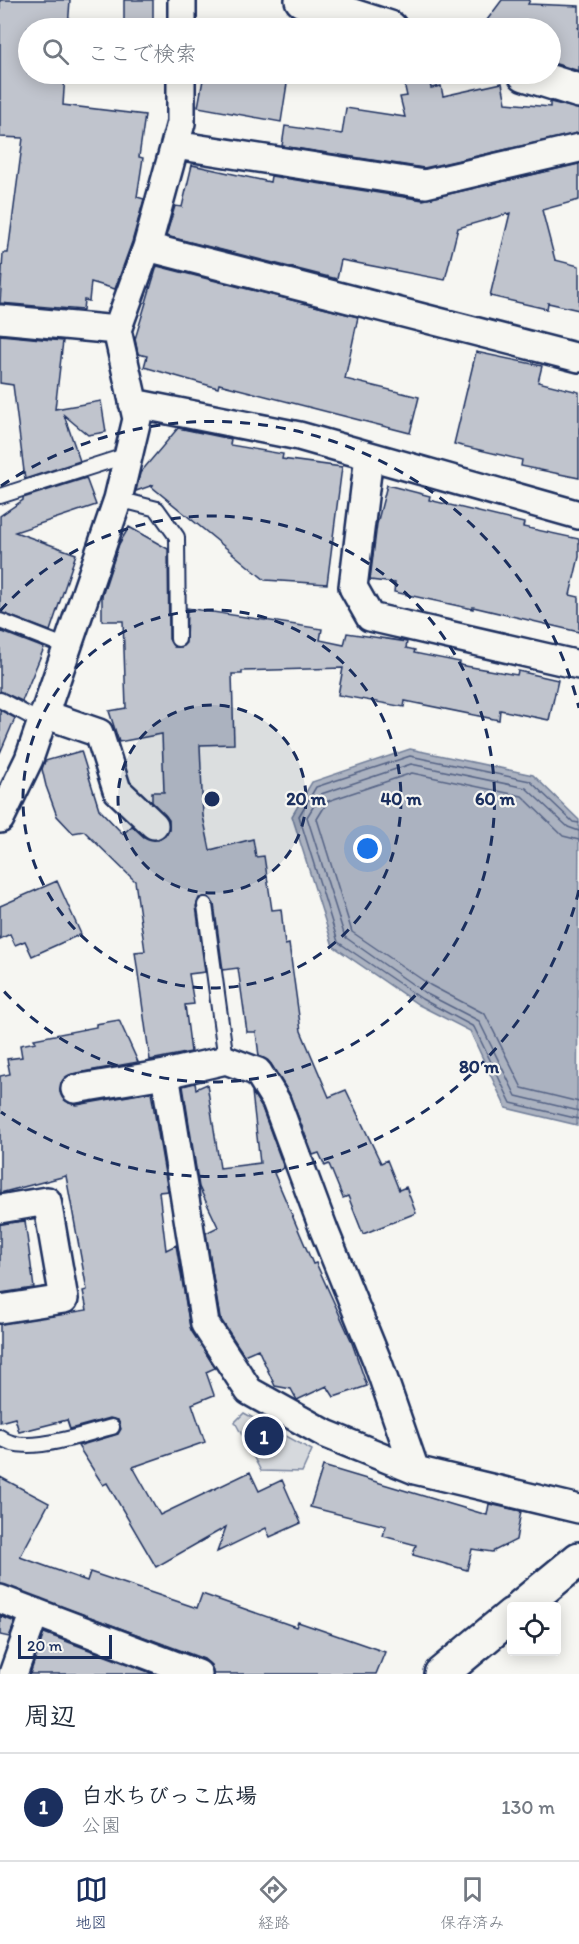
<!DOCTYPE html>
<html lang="ja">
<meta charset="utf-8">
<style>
body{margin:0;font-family:Itim,"Klee One",sans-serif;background:#f2f2f3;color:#1f2937}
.controls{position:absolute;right:18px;bottom:18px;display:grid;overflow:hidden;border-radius:6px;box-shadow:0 3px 15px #0003}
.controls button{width:54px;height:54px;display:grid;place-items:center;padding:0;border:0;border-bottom:2px solid #e0e1e3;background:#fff;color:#1f2937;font:30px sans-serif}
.scale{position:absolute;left:18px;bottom:15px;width:94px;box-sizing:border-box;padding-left:6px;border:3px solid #1b2f5e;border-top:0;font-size:16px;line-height:21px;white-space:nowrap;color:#1b2f5e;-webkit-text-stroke:4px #f6f6f2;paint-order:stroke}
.you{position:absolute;left:368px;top:849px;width:21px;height:21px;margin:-15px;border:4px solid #fff;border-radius:50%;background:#1a73e8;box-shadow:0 0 0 9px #1a73e833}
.badge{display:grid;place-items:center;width:39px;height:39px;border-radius:50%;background:#1b2f5e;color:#fff;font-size:20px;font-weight:700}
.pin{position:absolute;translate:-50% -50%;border:3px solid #fff;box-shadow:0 2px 6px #0006}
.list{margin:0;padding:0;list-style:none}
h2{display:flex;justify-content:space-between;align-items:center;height:78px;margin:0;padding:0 24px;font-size:26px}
h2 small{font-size:20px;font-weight:400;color:#747a83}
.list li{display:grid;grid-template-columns:39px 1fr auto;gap:18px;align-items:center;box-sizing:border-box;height:108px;padding:0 24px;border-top:2px solid #e0e1e3}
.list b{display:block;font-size:22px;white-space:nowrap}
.list p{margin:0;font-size:20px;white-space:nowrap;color:#747a83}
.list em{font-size:20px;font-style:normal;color:#747a83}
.icon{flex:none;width:33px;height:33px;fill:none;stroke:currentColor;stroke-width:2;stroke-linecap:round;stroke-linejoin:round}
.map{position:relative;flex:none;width:579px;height:1674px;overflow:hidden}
.search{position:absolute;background:#fff;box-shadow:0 3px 15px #0003;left:18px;right:18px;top:18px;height:66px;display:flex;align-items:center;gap:15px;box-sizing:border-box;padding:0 21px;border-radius:33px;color:#747a83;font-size:22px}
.sheet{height:186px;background:#fff}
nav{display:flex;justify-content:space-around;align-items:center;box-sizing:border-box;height:84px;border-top:2px solid #e0e1e3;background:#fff;font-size:16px;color:#747a83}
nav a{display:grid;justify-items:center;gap:3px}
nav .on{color:#1b2f5e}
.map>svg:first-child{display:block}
.green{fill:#d6d9dd;stroke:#78849e;stroke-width:1.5}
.water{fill:#abb2c0;stroke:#717e99;stroke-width:1.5}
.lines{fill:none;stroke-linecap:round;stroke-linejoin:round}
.shore{stroke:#556385;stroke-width:1.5}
.building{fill:#c0c4cd;stroke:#1b2f5e;stroke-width:1.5}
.lane-casing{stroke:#1b2f5e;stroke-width:18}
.street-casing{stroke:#1b2f5e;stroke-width:32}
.secondary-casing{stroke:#1b2f5e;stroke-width:38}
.lane{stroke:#f6f6f2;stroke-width:14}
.street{stroke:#f6f6f2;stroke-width:27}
.secondary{stroke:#f6f6f2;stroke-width:33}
.ring{fill:none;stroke:#1b2f5e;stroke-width:3;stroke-dasharray:10 8}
.centre{fill:#1b2f5e;stroke:#f6f6f2;stroke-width:3}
.ring-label{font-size:18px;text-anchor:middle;font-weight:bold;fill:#1b2f5e;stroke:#f6f6f2;stroke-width:4.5;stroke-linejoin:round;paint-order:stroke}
</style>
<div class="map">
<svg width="579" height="1674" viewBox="0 0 579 1674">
<rect width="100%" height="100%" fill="#f6f6f2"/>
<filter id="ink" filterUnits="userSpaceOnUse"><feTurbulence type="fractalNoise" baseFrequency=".0167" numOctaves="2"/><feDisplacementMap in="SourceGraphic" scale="12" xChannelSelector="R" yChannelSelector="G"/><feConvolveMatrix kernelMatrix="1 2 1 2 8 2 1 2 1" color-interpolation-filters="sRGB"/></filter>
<g filter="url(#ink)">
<path class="green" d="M244 1413 312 1450 302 1472 261 1471 235 1422Z"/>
<path class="water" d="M410 749 533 775 579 820 577 1125 506 1108 470 1031 419 1005 333 946 292 816 312 782Z"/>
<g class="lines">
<path class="shore" d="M579 823 573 822 530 781 410 756 316 787 299 816 338 942 422 999 474 1027 511 1103 579 1119
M579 831 568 827 526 788 411 764 321 794 307 817 345 937 425 993 479 1021 516 1096 579 1111
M579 840 563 836 522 796 412 773 328 801 317 819 352 932 430 985 485 1014 522 1088 579 1102"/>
</g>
<path class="building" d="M0 0H70L68 28H28V74H65L63 105 145 115 139 157 143 158 137 197 144 199 132 242 115 289 91 282 89 301 84 300 83 310 0 303 3 253H8L23 138 0 137Z
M124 0H153V28H124Z
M502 0H530L528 4 579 6V28H577L579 29V71L550 62V28H481Z
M204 74H269L288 77 281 122 198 107Z
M402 74H428L431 88 441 86 443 96 502 83 506 103 550 107V102L579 109V133L424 168 282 146 285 126 342 134 346 108 405 117 400 97 407 96Z
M579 164V200L542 210 555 260 579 266V310L548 303 547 309 490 296 510 213 458 228 445 280 341 260 337 279 166 236 175 206 182 207 192 165 270 182 271 176 423 200Z
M157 266 358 317 345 379 419 397 410 433 219 384 218 388 144 367 147 356 138 354 135 339Z
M0 335 63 341 55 409 101 401 106 432 88 435 64 415 80 461 25 479 13 385 0 383Z
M476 352 542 366 538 382 579 392V478L521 466 522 460 454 444Z
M178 428 231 439 230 445 283 454 282 459 342 467 327 584 265 580 152 487 153 485 136 491 140 473Z
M86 478 96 505 15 532 76 554 50 631 0 612V516L23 500V498Z
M387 485 430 496 429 500 524 523 523 527 579 539V557L570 595 579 597V632L473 607V609L394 592 395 583 370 580 377 524Z
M129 527 168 549 169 639 174 647H182L186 643 187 608 322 629 320 640 344 645 347 633 407 642 406 648 415 650 414 653 460 662V665L517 675 518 671 558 680 549 720 500 710 499 720 405 701 404 707 338 695 343 668 242 671V674H232L234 744 200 745 203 816 210 850 253 839 256 857 264 856 272 910 281 909 285 945 289 944 301 1031 329 1097 346 1090 381 1163 387 1160 399 1190 406 1187 416 1213 363 1234 348 1196 343 1198 329 1164 325 1166 319 1153 313 1155 289 1093 271 1064 259 1056 256 1032H247L238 968 223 970 214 904 208 897 199 898 196 906 205 972 189 974 194 1004 185 1005 191 1052 150 1060 135 952 145 951 135 881 84 831 73 833 57 816 46 786 42 769 45 761 81 751 99 809 123 834 132 826 144 837 158 840 165 836 169 829V820L152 802V792H164L162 734 119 742 109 711 126 708 123 621H102V596L119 544Z
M0 631 44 648 22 701 0 691Z
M0 710 15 718 0 753Z
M57 881 81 934 32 956 25 941 15 945 10 934 0 939V906Z
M119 1020 138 1062 72 1074 61 1083 60 1092 69 1103 77 1105 151 1092 168 1191 159 1192 166 1250 176 1245 190 1327 215 1368 206 1372 214 1395 192 1404 205 1442 133 1467 160 1515 250 1472 259 1491 282 1480 301 1523 270 1537 266 1528 217 1552 226 1527 156 1567 107 1483 103 1485 78 1446 118 1434 121 1429 118 1420 110 1418 70 1429 67 1420 19 1432 15 1418 0 1422V1324L87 1310 83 1291 87 1290 66 1176 0 1193V1076L10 1074 7 1059 22 1057 20 1045 36 1042 34 1039 96 1027V1024Z
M195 1083 196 1089 207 1084 220 1168 260 1163 252 1092 262 1108 284 1168 274 1173 313 1264 316 1263 351 1340 367 1386 334 1397 327 1386 297 1400 291 1389 275 1386 258 1349 244 1355 220 1318 206 1233 218 1227 199 1187 183 1086Z
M25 1221 34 1288 0 1293V1224Z
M323 1466 487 1515 489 1504 521 1511 516 1540 492 1552 472 1549 467 1570 413 1555 416 1545 383 1536 386 1526 310 1507Z
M0 1477 49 1503 20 1557 87 1581 90 1572 197 1608 202 1594 296 1627 298 1622 385 1652 376 1674H213L211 1665 204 1659 0 1584Z
M0 1616 15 1622 9 1637 0 1635Z
M44 1633 154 1674H30Z"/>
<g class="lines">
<defs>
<path id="lane" d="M0 496 128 455
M118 499 157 509 177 537 178 639
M0 621 67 647
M0 700 41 722
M205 905 226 1060
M0 1437C23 1457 83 1434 112 1427"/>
<path id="street" d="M182 28V0
M175 145 425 184 579 148
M147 247 579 358
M0 319 117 330
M133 403 299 436 579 515
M369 456 353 587 370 617 579 665
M44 714 99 733 117 790 154 825
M0 819 29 759 118 499 137 419 117 330 147 247 181 123V74
M165 1074 205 1324 249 1391 326 1434 415 1470 579 1509
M75 1089 165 1074 226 1060 258 1072 276 1101 324 1230 378 1363 415 1470
M0 1209 47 1201 64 1299 0 1309
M0 1599 198 1674
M13 1674 35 1612"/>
<path id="secondary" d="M302 0 390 28
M525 74 579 91
M522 1606 579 1559
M441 1674 512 1615"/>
</defs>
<use href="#lane" class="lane-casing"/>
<use href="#street" class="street-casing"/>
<use href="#secondary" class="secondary-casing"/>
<use href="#lane" class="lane"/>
<use href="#street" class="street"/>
<use href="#secondary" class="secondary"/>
</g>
</g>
<circle cx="212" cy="799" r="94" fill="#1b2f5e" fill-opacity=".12"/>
<g class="ring">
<circle cx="212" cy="799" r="94"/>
<circle cx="212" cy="799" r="189"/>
<path d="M0 611A283 283 0 1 1 0 987"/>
<path d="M579 890A378 378 0 0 1 1 1112M1 486A378 378 0 0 1 579 708"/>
</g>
<circle cx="212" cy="799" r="9" class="centre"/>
<g class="ring-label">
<text x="306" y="805">20 m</text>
<text x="401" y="805">40 m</text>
<text x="495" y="805">60 m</text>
<text x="479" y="1073">80 m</text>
</g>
</svg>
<div class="controls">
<button><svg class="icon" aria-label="locate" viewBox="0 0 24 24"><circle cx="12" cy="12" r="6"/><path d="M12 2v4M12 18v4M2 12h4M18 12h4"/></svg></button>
</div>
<div class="scale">20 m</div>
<div class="you"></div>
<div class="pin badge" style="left:264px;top:1436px">1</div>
<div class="search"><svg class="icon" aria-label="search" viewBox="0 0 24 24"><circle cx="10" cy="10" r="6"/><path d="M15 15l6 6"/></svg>ここで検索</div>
</div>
<section class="sheet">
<h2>周辺<small></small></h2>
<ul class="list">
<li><span class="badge">1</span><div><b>白水ちびっこ広場</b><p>公園</p></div><em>130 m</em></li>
</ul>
</section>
<nav>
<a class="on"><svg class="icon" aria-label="map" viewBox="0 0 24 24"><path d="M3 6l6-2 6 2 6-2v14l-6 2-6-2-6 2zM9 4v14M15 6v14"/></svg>地図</a>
<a><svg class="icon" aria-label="directions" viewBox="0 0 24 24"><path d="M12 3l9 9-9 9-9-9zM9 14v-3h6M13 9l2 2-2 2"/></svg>経路</a>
<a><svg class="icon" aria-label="saved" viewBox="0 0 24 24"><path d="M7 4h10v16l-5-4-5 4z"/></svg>保存済み</a>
</nav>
